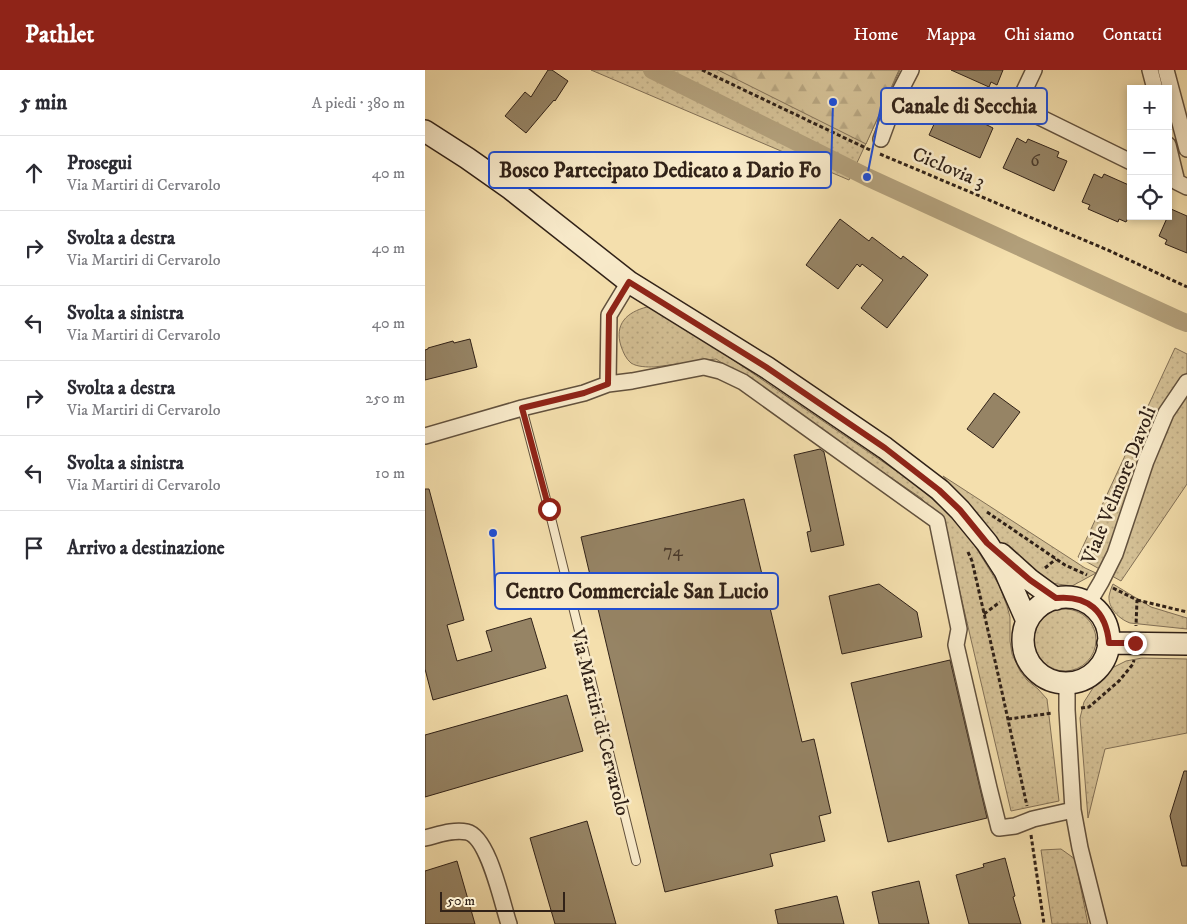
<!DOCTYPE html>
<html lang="it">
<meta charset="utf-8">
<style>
body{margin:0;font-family:"IM FELL DW Pica",serif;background:#f2f2f3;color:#2b2b33}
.controls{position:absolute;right:15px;top:15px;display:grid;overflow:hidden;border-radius:0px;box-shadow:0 2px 8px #0003}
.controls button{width:45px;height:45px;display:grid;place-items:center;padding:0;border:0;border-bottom:1px solid #e1e1e2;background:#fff;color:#2b2b33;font:25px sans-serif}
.scale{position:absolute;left:15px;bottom:12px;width:125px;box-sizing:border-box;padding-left:5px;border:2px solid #312218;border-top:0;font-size:14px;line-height:18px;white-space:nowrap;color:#312218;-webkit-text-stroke:4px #f8eaca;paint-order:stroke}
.stop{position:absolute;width:15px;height:15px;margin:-11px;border:4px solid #8f2418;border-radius:50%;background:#fff}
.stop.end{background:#8f2418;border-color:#fff;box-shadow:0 1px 5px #0008}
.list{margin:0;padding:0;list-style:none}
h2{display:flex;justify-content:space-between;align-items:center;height:65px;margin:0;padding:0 20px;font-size:21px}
h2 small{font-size:16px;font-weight:400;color:#7c7c81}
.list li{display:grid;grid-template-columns:32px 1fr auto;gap:15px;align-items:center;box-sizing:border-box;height:75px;padding:0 20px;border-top:1px solid #e1e1e2}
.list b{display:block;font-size:19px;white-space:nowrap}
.list p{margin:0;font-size:16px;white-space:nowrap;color:#7c7c81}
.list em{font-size:16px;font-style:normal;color:#7c7c81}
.icon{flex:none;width:28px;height:28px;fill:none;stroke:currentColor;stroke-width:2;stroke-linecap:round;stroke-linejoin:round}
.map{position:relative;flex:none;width:762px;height:854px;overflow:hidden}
header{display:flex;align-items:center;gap:30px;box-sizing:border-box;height:70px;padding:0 25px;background:#8f2418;color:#fff}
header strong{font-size:24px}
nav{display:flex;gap:28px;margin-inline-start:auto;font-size:18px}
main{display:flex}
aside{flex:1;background:#fff}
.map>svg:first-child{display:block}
.grass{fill:url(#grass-dots);stroke:#827056}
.forest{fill:url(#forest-firs);stroke:#827056}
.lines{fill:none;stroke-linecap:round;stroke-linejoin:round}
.canal{stroke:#b29f7a;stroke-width:18}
.building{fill:#968465;stroke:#312218}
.service-casing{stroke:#62513d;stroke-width:10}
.minor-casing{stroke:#62513d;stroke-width:18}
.secondary-casing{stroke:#312218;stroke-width:24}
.path{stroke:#312218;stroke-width:3;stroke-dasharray:4 2.5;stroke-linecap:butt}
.service{stroke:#f8eaca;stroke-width:8}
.minor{stroke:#f8eaca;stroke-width:15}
.secondary{stroke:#f8eaca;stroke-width:21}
.route{stroke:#8f2418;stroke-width:6}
.labels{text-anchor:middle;stroke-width:5;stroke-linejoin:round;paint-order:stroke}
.number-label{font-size:18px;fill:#4a3a2b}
.street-label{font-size:20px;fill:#312218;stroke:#f8eaca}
.leader{fill:none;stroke:#1d4ed8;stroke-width:2}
.callout-dot{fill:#1d4ed8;stroke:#f8eaca;stroke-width:2}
.callout{fill:#f8eaca;stroke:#1d4ed8;stroke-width:2}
.callout-label{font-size:21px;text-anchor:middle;font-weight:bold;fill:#312218}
</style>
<header>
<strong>Pathlet</strong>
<nav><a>Home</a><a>Mappa</a><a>Chi siamo</a><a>Contatti</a></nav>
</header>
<main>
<aside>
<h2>5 min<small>A piedi · 380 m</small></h2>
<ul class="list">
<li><svg class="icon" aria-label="ahead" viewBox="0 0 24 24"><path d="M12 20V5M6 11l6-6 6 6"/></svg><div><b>Prosegui</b><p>Via Martiri di Cervarolo</p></div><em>40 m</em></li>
<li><svg class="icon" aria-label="right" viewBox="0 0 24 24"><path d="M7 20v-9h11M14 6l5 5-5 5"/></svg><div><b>Svolta a destra</b><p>Via Martiri di Cervarolo</p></div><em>40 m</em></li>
<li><svg class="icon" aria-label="left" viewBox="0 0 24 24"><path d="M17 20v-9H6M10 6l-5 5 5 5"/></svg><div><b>Svolta a sinistra</b><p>Via Martiri di Cervarolo</p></div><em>40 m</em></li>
<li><svg class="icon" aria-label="right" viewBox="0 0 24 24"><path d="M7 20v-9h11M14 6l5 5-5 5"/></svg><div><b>Svolta a destra</b><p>Via Martiri di Cervarolo</p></div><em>250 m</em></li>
<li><svg class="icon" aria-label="left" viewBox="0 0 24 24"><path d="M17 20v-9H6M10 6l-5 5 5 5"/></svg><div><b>Svolta a sinistra</b><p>Via Martiri di Cervarolo</p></div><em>10 m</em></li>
<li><svg class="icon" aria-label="arrive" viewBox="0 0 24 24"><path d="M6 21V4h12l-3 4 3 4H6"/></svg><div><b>Arrivo a destinazione</b></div></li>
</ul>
</aside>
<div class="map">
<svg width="762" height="854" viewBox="0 0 762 854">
<defs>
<pattern id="grass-dots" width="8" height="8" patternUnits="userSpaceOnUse" patternTransform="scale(1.25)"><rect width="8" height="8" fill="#d3bf94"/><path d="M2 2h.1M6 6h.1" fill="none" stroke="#b6a47f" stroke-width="1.8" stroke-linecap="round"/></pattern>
<pattern id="forest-firs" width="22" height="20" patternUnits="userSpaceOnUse" patternTransform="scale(1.25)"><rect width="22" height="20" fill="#d3bf94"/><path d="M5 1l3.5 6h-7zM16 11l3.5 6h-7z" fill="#b6a47f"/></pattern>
</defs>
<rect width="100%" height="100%" fill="#f4dfad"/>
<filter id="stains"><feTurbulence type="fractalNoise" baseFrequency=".004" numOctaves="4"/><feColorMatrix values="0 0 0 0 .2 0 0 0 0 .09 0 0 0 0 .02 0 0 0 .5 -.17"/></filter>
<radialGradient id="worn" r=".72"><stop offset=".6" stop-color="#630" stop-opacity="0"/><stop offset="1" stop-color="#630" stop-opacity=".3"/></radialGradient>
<path class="grass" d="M166 0H475L424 110Z
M222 237 238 243 320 298 489 413 515 436 540 460 574 515 582 536 585 547V571L587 584 595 601 602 610 613 619 622 629 634 731 586 741 520 458 506 438 496 428 291 289 229 297C222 297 212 297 206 293 201 289 198 282 196 276 189 254 202 242 222 237Z
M750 278 762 284V414L696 511 653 487Z
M518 406 660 498 671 503 647 516 618 512 598 498 545 439Z
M688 514 726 537 762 548V559L705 553C694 549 683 538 684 526 685 522 686 518 688 514Z
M609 570a31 31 0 1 1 62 0a31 31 0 1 1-62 0Z
M717 588 762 589V663L680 679 663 748 655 648 659 632 675 607 687 598 701 591Z
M636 779 650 789 663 854H627L616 780Z"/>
<path class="forest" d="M293 0H474L441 74Z"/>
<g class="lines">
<path class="canal" d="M227 0 442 107 754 250 762 253"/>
</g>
<path class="building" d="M123 0H127L143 11 130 31 129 30 101 63 80 46 100 22 106 27Z
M526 0H578L572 15 566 12 564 17Z
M518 35 527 39 529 35 560 49 558 53 568 58 555 88 504 65Z
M592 68 601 73 603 69 634 82 632 87 642 91 629 121 578 98Z
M669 104 677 108 679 104 706 116V142L701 152 694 149 693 152 663 139 665 135 657 132Z
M746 139 762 146V183L740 174 742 170 734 166Z
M415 149 444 171 447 167 476 189 478 186 503 205 462 258 436 238 458 210 437 194 435 197 432 194 413 219 381 195Z
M45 269 52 297 0 310V280L3 279V278L28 271 29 273Z
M569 323 595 342 568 378 542 359Z
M395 379 399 382 419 475 386 482 382 462 386 461 369 385Z
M0 419H4L39 550 22 555 32 591 67 581 61 561 106 548 121 598 8 630 0 599Z
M319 429 377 672 389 669 406 743 394 746 400 771 345 784 348 796 240 822 156 467Z
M454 514 492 542 497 567 417 584 404 526Z
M525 590 562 748 463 772 426 613Z
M142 625 158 681 0 727V665Z
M759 701H762V796H757L745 746Z
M162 751 191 854H130L105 768Z
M580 788 590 826 588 827 596 854H544L531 805 559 797 558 794Z
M32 791 50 854H0V801Z
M494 811 504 854H454L447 822Z
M412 826 419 854H353L350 840Z"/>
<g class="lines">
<defs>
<path id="service" d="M97 338 127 452 211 791"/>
<path id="minor" d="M609 0 592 36 706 92
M725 0 730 19
M741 0 762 79
M456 69 470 31 486 0
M743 75 752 112 762 117
M204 212 184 245 183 314 207 311 279 297 295 301 318 312 512 451 534 559 531 575 564 718 574 758 590 756 608 749 648 740
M0 366 97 338 159 323 183 314
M663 534 676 512 690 484 721 391 741 343 762 312
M642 613V640L648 740 655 778 674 854
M0 768C13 765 28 759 42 762 64 767 77 834 84 854"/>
<path id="secondary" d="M0 61 42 88 86 119 204 212 341 297 460 378 515 420 535 440 562 473 580 501 602 551
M576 484 605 510 631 529
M598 570a43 43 0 1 1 86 0a43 43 0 1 1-86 0Z
M683 573 762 574"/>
</defs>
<use href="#service" class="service-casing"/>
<use href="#minor" class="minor-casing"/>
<use href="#secondary" class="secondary-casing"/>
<path class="path" d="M277 0 445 80
M455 84 685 181 762 217
M562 442 640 495 662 505
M543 482 547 491 573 604 602 736
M620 498 631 489
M688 518 712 530 711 556
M712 530 762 542
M559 544 575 532
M656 638 664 637 694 611 708 594 709 590
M583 649 628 643
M606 765 619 854"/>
<use href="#service" class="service"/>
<use href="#minor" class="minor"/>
<use href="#secondary" class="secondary"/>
</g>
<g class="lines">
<path class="route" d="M124 439 97 338 159 323 183 314 184 245 204 212 341 297 460 378 514 420 535 440 562 473 605 510 631 528C663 525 681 541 684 573H710"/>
</g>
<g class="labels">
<g class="number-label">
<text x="610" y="96">6</text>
<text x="248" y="486">74</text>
</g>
<g class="street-label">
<text transform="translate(524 97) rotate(23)" y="7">Ciclovia 3</text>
<text transform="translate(693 415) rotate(-68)" y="7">Viale Velmore Davoli</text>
<text transform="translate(176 652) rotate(76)" y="7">Via Martiri di Cervarolo</text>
</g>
</g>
<path class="leader" d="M442 107L456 36M408 32L406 100M68 463L70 521"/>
<g class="callout-dot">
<circle cx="442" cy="107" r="5"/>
<circle cx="408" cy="32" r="5"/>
<circle cx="68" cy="463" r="5"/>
</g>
<g class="callout">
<rect x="456" y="18" width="166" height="36" rx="5"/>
<rect x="64" y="82" width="342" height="36" rx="5"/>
<rect x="70" y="503" width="283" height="36" rx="5"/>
</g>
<g class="callout-label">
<text x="539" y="43">Canale di Secchia</text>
<text x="235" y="107">Bosco Partecipato Dedicato a Dario Fo</text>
<text x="212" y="528">Centro Commerciale San Lucio</text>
</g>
<rect width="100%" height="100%" filter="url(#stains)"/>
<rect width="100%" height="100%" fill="url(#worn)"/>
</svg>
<div class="controls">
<button>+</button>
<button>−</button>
<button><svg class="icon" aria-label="locate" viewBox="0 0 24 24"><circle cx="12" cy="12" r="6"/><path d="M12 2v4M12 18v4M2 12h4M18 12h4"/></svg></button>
</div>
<div class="scale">50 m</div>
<div class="stop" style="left:124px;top:439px"></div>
<div class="stop end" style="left:710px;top:573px"></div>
</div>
</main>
